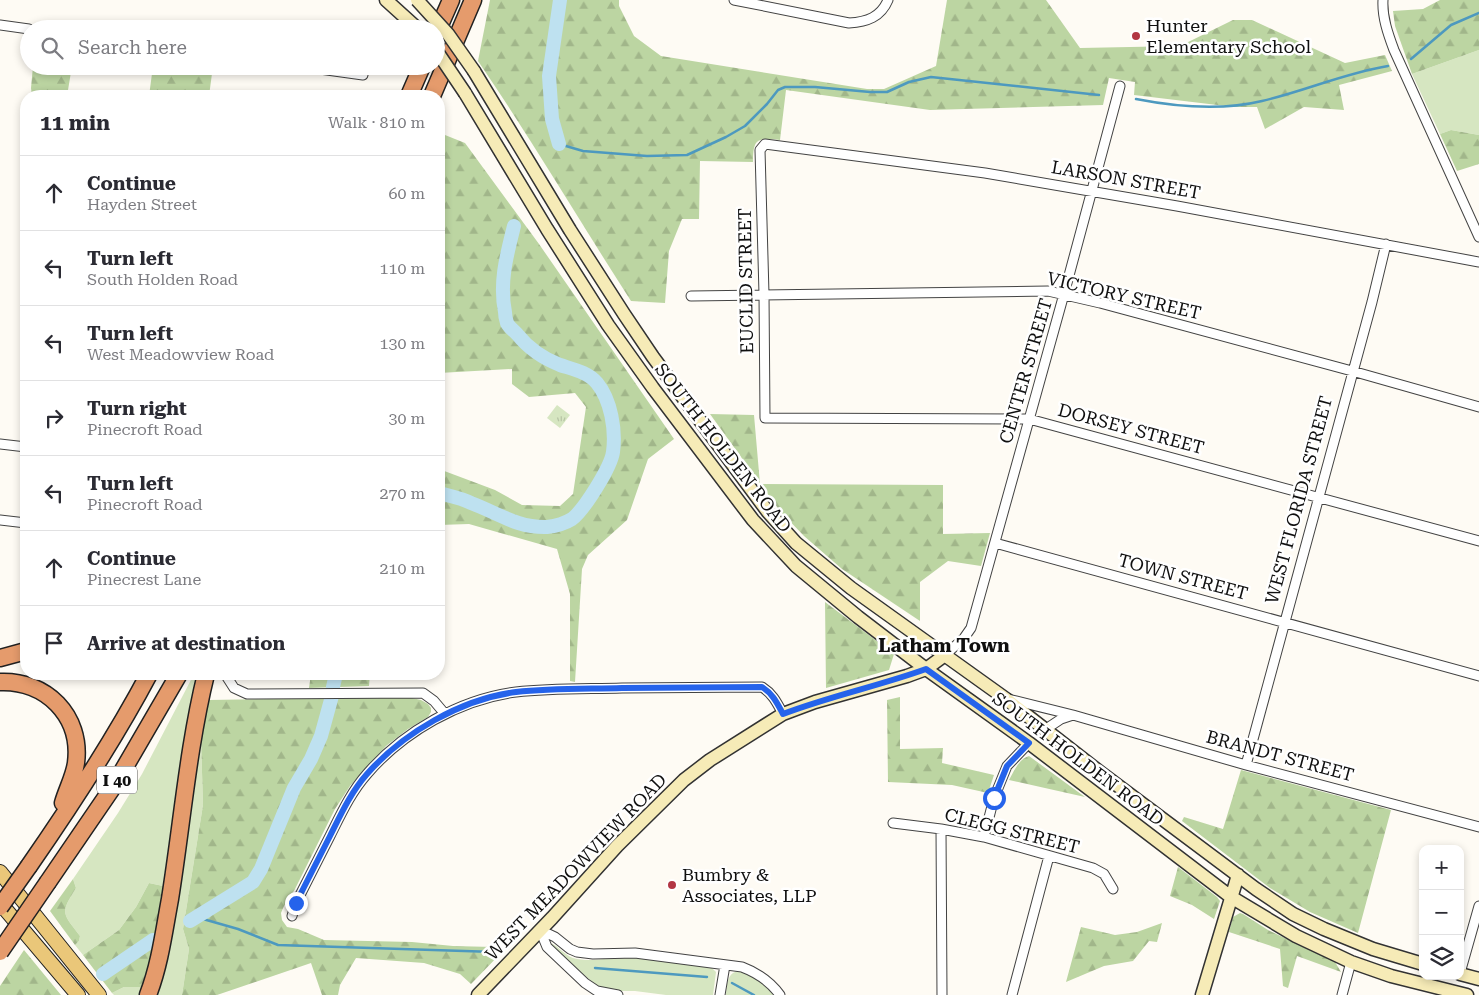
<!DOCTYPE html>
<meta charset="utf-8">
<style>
body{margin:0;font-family:"Roboto Serif",serif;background:#f2f2f3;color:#2b2b33}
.controls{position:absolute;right:15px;bottom:15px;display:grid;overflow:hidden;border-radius:10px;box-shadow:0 2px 8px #0003}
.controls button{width:45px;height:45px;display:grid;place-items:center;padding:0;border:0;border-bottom:1px solid #e1e1e2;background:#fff;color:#2b2b33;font:25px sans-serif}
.stop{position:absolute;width:15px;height:15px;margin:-11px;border:4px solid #2563eb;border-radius:50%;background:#fff}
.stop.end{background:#2563eb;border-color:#fff;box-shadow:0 1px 5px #0008}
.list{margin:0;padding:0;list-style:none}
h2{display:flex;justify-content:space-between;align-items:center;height:65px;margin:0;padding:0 20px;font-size:21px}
h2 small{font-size:16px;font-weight:400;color:#7c7c81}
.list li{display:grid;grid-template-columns:32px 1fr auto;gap:15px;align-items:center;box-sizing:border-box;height:75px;padding:0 20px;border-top:1px solid #e1e1e2}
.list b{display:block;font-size:19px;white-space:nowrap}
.list p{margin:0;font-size:16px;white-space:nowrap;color:#7c7c81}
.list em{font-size:16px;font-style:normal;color:#7c7c81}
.icon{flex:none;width:28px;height:28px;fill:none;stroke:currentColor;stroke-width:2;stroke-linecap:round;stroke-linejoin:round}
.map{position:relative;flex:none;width:1479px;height:995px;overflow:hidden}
.search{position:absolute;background:#fff;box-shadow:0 2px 8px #0003;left:20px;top:20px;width:425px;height:55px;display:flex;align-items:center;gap:12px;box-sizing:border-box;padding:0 18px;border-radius:28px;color:#7c7c81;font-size:19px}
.panel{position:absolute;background:#fff;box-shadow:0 2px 8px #0003;left:20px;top:90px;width:425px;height:590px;border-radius:20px}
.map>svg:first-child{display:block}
.grass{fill:#d6e6c1}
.forest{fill:url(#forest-firs)}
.park{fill:url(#park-tufts)}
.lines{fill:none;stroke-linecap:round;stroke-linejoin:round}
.stream{stroke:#4d99bf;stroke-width:2.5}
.river{stroke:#bee1f0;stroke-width:14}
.street-casing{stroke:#434343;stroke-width:11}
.secondary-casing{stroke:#323232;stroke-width:15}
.primary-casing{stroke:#212121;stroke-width:16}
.highway-casing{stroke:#212121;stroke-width:19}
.street{stroke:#fff;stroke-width:9}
.secondary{stroke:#f6ebb7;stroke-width:12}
.primary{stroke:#eac779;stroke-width:14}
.highway{stroke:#e59b6c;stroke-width:16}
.secondary-bridge-casing{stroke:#323232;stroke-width:15;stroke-linecap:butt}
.highway-bridge-casing{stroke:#212121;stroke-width:19;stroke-linecap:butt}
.secondary-bridge{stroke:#f6ebb7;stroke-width:12}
.highway-bridge{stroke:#e59b6c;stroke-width:16}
.route{stroke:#2563eb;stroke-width:6}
.poi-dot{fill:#b23644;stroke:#fff;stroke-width:2}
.labels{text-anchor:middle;stroke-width:5;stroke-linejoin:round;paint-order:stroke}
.shield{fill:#fff;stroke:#585858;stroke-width:1}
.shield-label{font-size:16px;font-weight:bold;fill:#101010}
.poi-label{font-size:18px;fill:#101010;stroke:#fff;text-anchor:start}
.street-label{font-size:18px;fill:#101010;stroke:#fff}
.neighbourhood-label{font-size:19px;font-weight:bold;fill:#101010;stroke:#fff}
</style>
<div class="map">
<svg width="1479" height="995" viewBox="0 0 1479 995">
<defs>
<pattern id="forest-firs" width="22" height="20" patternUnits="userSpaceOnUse" patternTransform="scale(1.25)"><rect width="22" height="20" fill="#bcd5a2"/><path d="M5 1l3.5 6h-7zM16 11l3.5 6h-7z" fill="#a1b68a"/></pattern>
<pattern id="park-tufts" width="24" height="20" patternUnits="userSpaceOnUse" patternTransform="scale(1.25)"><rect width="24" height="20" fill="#d6e6c1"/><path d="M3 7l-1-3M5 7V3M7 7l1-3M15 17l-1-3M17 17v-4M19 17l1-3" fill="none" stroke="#b7c4a5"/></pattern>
</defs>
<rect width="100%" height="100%" fill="#fefbf4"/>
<path class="grass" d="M1479 50V135L1451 130 1440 134 1412 74Z
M194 674H199C181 744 173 815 163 886L149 883 136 907 119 930 83 955 75 945 79 941 80 936C62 912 60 914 76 888L73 879 118 813 142 774Z
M201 739 203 805 183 929 189 949 182 995H156L190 800 196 777Z
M551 943C559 947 565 955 573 958 592 963 609 957 627 957 655 958 683 963 711 967L716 972 713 995H666L635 991H613L598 987 550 945Z
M739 971C753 976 765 983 774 995H726C727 985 727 972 739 971Z
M124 987H143L140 995H114L112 993Z"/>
<path class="forest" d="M490 0H619V6L634 36 661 56 867 89H884L936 66 947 0H1046L1080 48 1180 46 1233 20H1252L1345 63 1385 55 1392 71 1339 85 1344 110 1304 107 1265 129 1257 107H1234L1134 95 1135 82 1109 78 1103 105 930 110 786 90 780 140C758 138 753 137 753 162L700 161 699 219H682L669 251 665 303 631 301C580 222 532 140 478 61Z
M1440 0H1479V50L1412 74 1395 26 1393 11 1423 9Z
M33 66H72L68 90 75 96H32L31 88Z
M153 66H213L209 96H149Z
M1451 130 1479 135V164L1457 171 1440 134Z
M445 135 465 143 539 244 674 439 648 459 627 520 588 555 582 569 575 682 570 681V594L557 549 469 524 439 525V469L495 490 522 505 560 506 573 494 586 407 575 393 529 397 512 384V369L439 373V150Z
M710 414 754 415 760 484 943 485V534L990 533 981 566 948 561 920 582V621L842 569 804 536 780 511Z
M825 602 894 654 889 670 826 688Z
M311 674H370L369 686 309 688Z
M395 697 412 698 421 700 428 704 431 708V712L428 717 408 729 386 746 350 786 335 809 295 889 284 906 281 913 282 920 287 927 298 929 324 940 412 942 453 946 493 947 503 951 471 984 460 974 424 963 356 958 340 985 338 995H322L311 963 217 995H182L189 949 183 929 203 805 201 739 208 700Z
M900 697V749L943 748 942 763 994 775 988 793 952 785 888 782 887 700Z
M1029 756 1085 797 1009 780C1014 771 1019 759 1029 756Z
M1241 770 1391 810 1358 933 1310 912 1270 888 1182 821 1184 817 1223 829Z
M1178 867 1217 897 1220 901 1214 919 1192 905 1170 896Z
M73 879 76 888C60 914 62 912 80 936L79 941 75 945 50 911Z
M149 883 163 886 153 957 143 987H124L112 993 83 955 119 930 136 907Z
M1240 913 1243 914 1268 930 1335 962 1341 972 1297 956 1288 988 1283 986 1280 949 1229 932 1233 917Z
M1162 923 1157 942 1149 941 1133 961 1104 966 1066 982 1081 927 1115 935 1137 932Z
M24 950 61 995H0V986Z"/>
<path class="park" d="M557 405 570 415 560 428 547 418Z"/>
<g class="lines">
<path class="stream" d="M1411 59 1451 25 1479 13
M1136 99C1177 107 1221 111 1262 101 1305 91 1345 73 1388 66
M559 144 583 151 647 156 687 155 726 137 745 126 767 104 778 90 785 87H815L870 92H887L909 82 931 77 1099 95
M196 917 238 929 278 945 495 952
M595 968 707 977
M732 983 754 995"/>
<path class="river" d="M559 144 552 119 549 76 560 0
M439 493C450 496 461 498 471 503 498 513 517 528 547 527 555 526 564 524 572 519 584 510 611 467 613 452 616 430 611 400 597 383 588 372 572 369 560 365 542 358 529 349 517 334 514 331 509 327 507 323 506 320 505 315 505 312 499 282 507 254 514 226
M333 687 336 674
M190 921 253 882 261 869 294 788 311 759 321 736 332 696
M103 974 153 940"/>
<defs>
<path id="street" d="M734 0 849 23C867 22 881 17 888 0
M1383 0C1382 17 1388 34 1394 50L1479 237
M0 25 29 29
M298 66 363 75
M1479 262 1177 206 985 173 765 144 760 150 764 294 765 418 1029 419 1479 541
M691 296 1048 291 1100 303 1352 371 1479 407
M0 444 26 447
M0 520 26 523
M995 543 1479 676
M945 655 964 638 971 628 1064 294 1120 86
M225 674 234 688 247 694 423 693 434 701 445 714
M1008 699 1073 715
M1046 729 1061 719 1073 715 1246 765 1479 827
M1246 765 1372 302 1386 244
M893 823 941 829 984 837 1093 868 1104 874 1113 889
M941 829 942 995
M984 837 994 798 1007 766 1029 743
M292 916 296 903C307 881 319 858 330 836 341 814 351 792 367 774 403 732 460 699 516 692 551 688 587 689 622 688 668 688 715 687 762 687 773 694 777 703 783 714
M540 930 555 937 570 949 577 952 593 954 635 953 742 967C758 973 770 981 780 995
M540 930 547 947 585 983 597 991 618 995
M1460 973 1479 906
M720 995 725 965
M1012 995 1049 856
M1342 995 1351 962"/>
<path id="secondary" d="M386 0 418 29
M474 71 570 230 624 314 653 357 768 512 796 543 851 588 1006 699 1101 773 1256 889 1293 914 1324 929 1373 949 1423 964
M465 93 547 229 608 325 653 388 753 520 796 566 858 617 926 669 1029 743 1231 897 1296 936 1351 962 1391 976 1467 995
M1460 974 1479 979
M478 995 552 918 617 846 684 780 710 760 783 714 815 702 907 676 926 669 945 655
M1202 995 1238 875"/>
<path id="primary" d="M0 872 99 995
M0 903 78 995"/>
<path id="highway" d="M436 34 451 0
M409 96 422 66
M432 96 473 0
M0 658 26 651
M0 682C46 680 82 716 76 763 74 777 67 789 63 803
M29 866C72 804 114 740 149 674
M48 882 115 784 179 674
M148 995C160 964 164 931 170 899 182 824 188 747 206 674"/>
</defs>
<use href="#street" class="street-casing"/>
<use href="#secondary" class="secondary-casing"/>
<use href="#primary" class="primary-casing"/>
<use href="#highway" class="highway-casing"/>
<use href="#street" class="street"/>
<use href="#secondary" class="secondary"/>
<use href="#primary" class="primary"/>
<use href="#highway" class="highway"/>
<defs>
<path id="secondary-bridge" d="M417 0 448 34 474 71
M436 50 465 93"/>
<path id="highway-bridge" d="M0 907 29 866
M0 952 48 882"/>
</defs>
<use href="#secondary-bridge" class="secondary-bridge-casing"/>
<use href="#highway-bridge" class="highway-bridge-casing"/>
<use href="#secondary-bridge" class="secondary-bridge"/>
<use href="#highway-bridge" class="highway-bridge"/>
</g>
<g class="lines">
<path class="route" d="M296 903C307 881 319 858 330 836 341 814 351 792 367 774 403 733 461 699 516 692 551 688 587 689 622 688 668 688 715 687 762 687 773 694 777 703 783 714 830 696 879 686 926 669L1029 743 1007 766 994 798"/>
</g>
<g class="poi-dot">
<circle cx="1136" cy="36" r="5"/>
<circle cx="672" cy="885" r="5"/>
</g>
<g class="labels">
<rect class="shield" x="97" y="766.5" width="40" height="27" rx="4"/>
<g class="shield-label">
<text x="117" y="786">I 40</text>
</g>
<g class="poi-label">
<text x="1146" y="32">Hunter<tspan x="1146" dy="21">Elementary School</tspan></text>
<text x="682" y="881">Bumbry &amp;<tspan x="682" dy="21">Associates, LLP</tspan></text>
</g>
<g class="street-label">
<text transform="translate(1126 180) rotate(10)" y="6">LARSON STREET</text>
<text transform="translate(746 281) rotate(-91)" y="6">EUCLID STREET</text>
<text transform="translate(1124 296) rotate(13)" y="6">VICTORY STREET</text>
<text transform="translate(1026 371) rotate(-74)" y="6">CENTER STREET</text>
<text transform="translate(1131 429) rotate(15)" y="6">DORSEY STREET</text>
<text transform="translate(723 448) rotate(52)" y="6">SOUTH HOLDEN ROAD</text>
<text transform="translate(1299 500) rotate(-75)" y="6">WEST FLORIDA STREET</text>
<text transform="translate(1183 577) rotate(15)" y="6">TOWN STREET</text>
<text transform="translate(1280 756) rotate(15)" y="6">BRANDT STREET</text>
<text transform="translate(1078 759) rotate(37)" y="6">SOUTH HOLDEN ROAD</text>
<text transform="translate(1012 831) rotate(14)" y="6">CLEGG STREET</text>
<text transform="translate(576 867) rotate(-46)" y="6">WEST MEADOWVIEW ROAD</text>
</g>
<g class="neighbourhood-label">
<text x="944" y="652">Latham Town</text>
</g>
</g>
</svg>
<div class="controls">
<button>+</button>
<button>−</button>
<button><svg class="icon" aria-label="layers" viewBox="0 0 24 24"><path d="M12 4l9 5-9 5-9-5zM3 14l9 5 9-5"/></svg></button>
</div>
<div class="stop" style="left:994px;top:798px"></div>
<div class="stop end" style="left:296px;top:903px"></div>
<div class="search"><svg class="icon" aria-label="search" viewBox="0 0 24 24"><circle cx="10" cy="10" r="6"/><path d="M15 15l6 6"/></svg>Search here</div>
<section class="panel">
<h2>11 min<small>Walk · 810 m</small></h2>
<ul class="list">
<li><svg class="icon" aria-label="ahead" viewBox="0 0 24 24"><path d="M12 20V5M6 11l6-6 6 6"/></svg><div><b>Continue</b><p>Hayden Street</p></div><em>60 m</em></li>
<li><svg class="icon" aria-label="left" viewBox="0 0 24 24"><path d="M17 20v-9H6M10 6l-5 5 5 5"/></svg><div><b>Turn left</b><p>South Holden Road</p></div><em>110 m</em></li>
<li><svg class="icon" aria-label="left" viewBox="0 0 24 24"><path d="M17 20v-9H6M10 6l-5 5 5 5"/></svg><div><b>Turn left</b><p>West Meadowview Road</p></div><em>130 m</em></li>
<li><svg class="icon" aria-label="right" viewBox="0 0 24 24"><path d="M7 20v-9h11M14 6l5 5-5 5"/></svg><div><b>Turn right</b><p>Pinecroft Road</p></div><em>30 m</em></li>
<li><svg class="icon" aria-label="left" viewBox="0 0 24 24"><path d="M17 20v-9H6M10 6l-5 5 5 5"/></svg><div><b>Turn left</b><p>Pinecroft Road</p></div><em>270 m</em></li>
<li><svg class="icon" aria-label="ahead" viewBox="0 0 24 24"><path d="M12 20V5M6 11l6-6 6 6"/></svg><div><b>Continue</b><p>Pinecrest Lane</p></div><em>210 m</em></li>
<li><svg class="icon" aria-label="arrive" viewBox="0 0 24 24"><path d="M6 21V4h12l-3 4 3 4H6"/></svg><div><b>Arrive at destination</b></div></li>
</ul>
</section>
</div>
